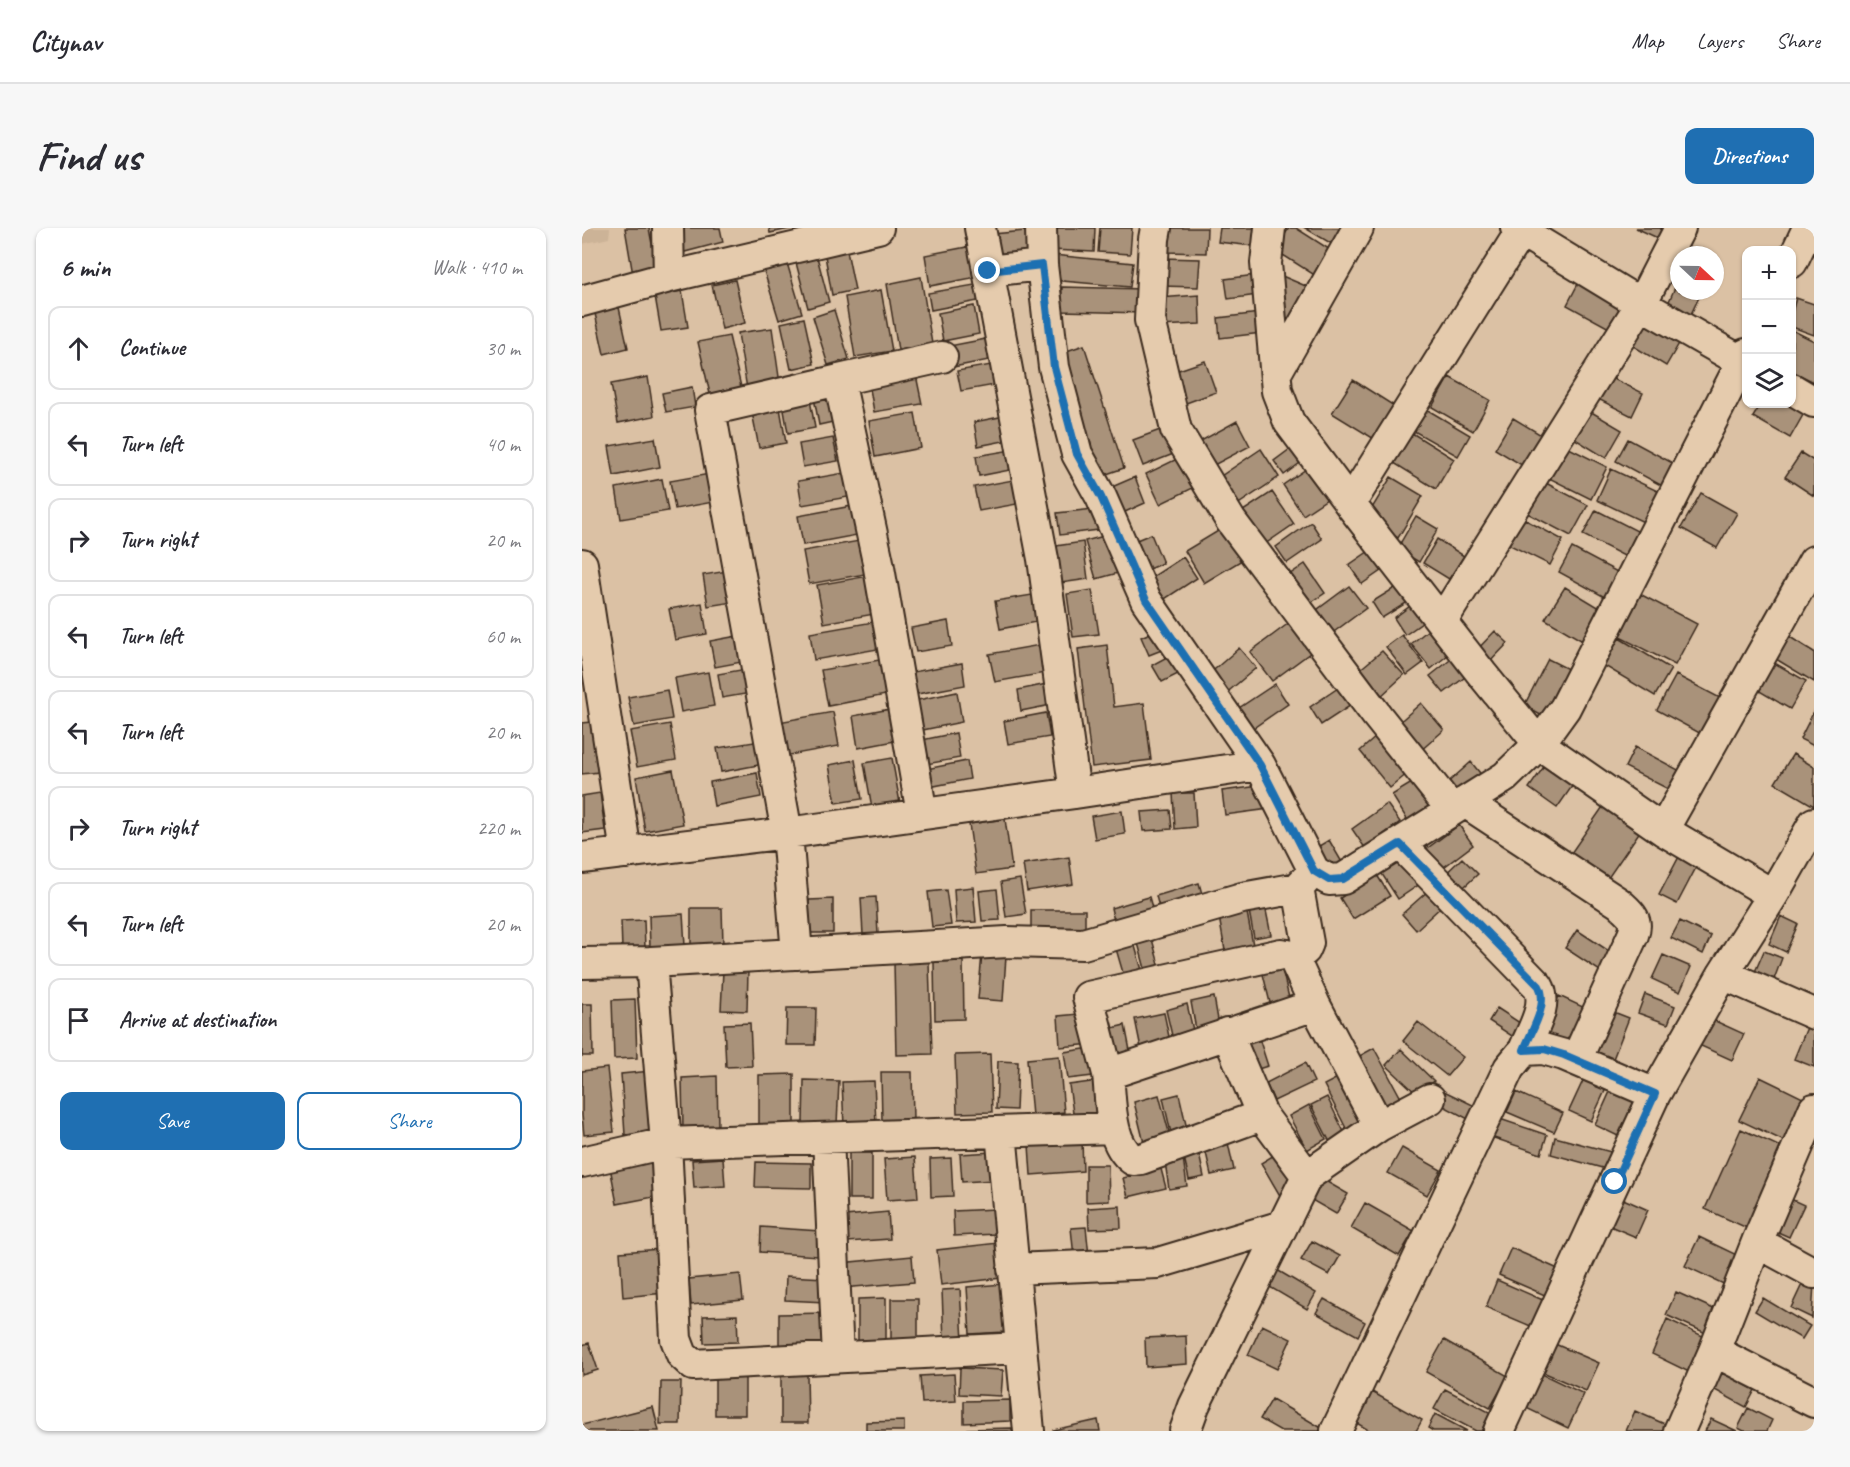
<!DOCTYPE html>
<meta charset="utf-8">
<style>
body{margin:0;font-family:Caveat,sans-serif;background:#f7f7f7;color:#2b2b33}
.controls{position:absolute;right:18px;top:18px;display:grid;overflow:hidden;border-radius:12px;box-shadow:0 2px 4px #0004}
.controls button{width:54px;height:54px;display:grid;place-items:center;padding:0;border:0;border-bottom:2px solid #e1e1e2;background:#fff;color:#2b2b33;font:30px sans-serif}
.compass{position:absolute;left:1088px;top:18px;width:54px;height:54px;border-radius:50%;background:#fff;box-shadow:0 2px 4px #0004;rotate:112deg}
.stop{position:absolute;width:18px;height:18px;margin:-14px;border:4px solid #1f6fb2;border-radius:50%;background:#fff}
.stop.end{background:#1f6fb2;border-color:#fff;box-shadow:0 2px 6px #0008}
.list{margin:0;padding:0;list-style:none}
h2{display:flex;justify-content:space-between;align-items:center;height:78px;margin:0;padding:0 24px;font-size:26px}
h2 small{font-size:20px;font-weight:400;color:#7c7c81}
.list li{display:grid;grid-template-columns:39px 1fr auto;gap:18px;align-items:center;box-sizing:border-box;height:84px;margin:0 12px 12px;padding:0 12px;border:2px solid #e1e1e2;border-radius:12px}
.list b{display:block;font-size:22px;white-space:nowrap}
.list em{font-size:20px;font-style:normal;color:#7c7c81}
.actions{display:flex;gap:12px;padding:18px 24px}
.actions a{flex:1;padding:14px 0;border:2px solid #1f6fb2;border-radius:12px;text-align:center;font-size:21px;color:#1f6fb2}
.actions .main{background:#1f6fb2;color:#fff}
.icon{flex:none;width:33px;height:33px;fill:none;stroke:currentColor;stroke-width:2;stroke-linecap:round;stroke-linejoin:round}
.map{position:relative;flex:none;width:1232px;height:1203px;overflow:hidden;border-radius:12px}
header{display:flex;align-items:center;gap:36px;box-sizing:border-box;height:84px;padding:0 30px;background:#fff;border-bottom:2px solid #e1e1e2}
header strong{font-size:28px}
nav{display:flex;gap:33px;margin-inline-start:auto;font-size:21px}
.intro{display:flex;align-items:center;justify-content:space-between;box-sizing:border-box;height:144px;padding:0 36px}
h1{margin:0;font-size:42px}
.button{padding:15px 27px;border-radius:12px;background:#1f6fb2;color:#fff;font-size:21px;font-weight:700}
main{display:flex;gap:36px;padding:0 36px}
aside{flex:1;background:#fff;border-radius:12px;box-shadow:0 2px 4px #0004}
.map>svg:first-child{display:block}
.built{fill:#ccb397}
.building{fill:#a9927a;stroke:#3b2a1e;stroke-width:1.5}
.lines{fill:none;stroke-linecap:round;stroke-linejoin:round}
.minor-casing{stroke:#3b2a1e;stroke-width:34}
.minor{stroke:#e5cbad;stroke-width:30}
.route{stroke:#1f6fb2;stroke-width:8}
</style>
<header>
<strong>Citynav</strong>
<nav><a>Map</a><a>Layers</a><a>Share</a></nav>
</header>
<div class="intro"><h1>Find us</h1><a class="button">Directions</a></div>
<main>
<aside>
<h2>6 min<small>Walk · 410 m</small></h2>
<ul class="list">
<li><svg class="icon" aria-label="ahead" viewBox="0 0 24 24"><path d="M12 20V5M6 11l6-6 6 6"/></svg><div><b>Continue</b></div><em>30 m</em></li>
<li><svg class="icon" aria-label="left" viewBox="0 0 24 24"><path d="M17 20v-9H6M10 6l-5 5 5 5"/></svg><div><b>Turn left</b></div><em>40 m</em></li>
<li><svg class="icon" aria-label="right" viewBox="0 0 24 24"><path d="M7 20v-9h11M14 6l5 5-5 5"/></svg><div><b>Turn right</b></div><em>20 m</em></li>
<li><svg class="icon" aria-label="left" viewBox="0 0 24 24"><path d="M17 20v-9H6M10 6l-5 5 5 5"/></svg><div><b>Turn left</b></div><em>60 m</em></li>
<li><svg class="icon" aria-label="left" viewBox="0 0 24 24"><path d="M17 20v-9H6M10 6l-5 5 5 5"/></svg><div><b>Turn left</b></div><em>20 m</em></li>
<li><svg class="icon" aria-label="right" viewBox="0 0 24 24"><path d="M7 20v-9h11M14 6l5 5-5 5"/></svg><div><b>Turn right</b></div><em>220 m</em></li>
<li><svg class="icon" aria-label="left" viewBox="0 0 24 24"><path d="M17 20v-9H6M10 6l-5 5 5 5"/></svg><div><b>Turn left</b></div><em>20 m</em></li>
<li><svg class="icon" aria-label="arrive" viewBox="0 0 24 24"><path d="M6 21V4h12l-3 4 3 4H6"/></svg><div><b>Arrive at destination</b></div></li>
</ul>
<div class="actions"><a class="main">Save</a><a>Share</a></div>
</aside>
<div class="map">
<svg width="1232" height="1203" viewBox="0 0 1232 1203">
<rect width="100%" height="100%" fill="#dbc1a4"/>
<filter id="ink" filterUnits="userSpaceOnUse"><feTurbulence type="fractalNoise" baseFrequency=".0167" numOctaves="2"/><feDisplacementMap in="SourceGraphic" scale="12" xChannelSelector="R" yChannelSelector="G"/><feConvolveMatrix kernelMatrix="1 2 1 2 8 2 1 2 1" color-interpolation-filters="sRGB"/></filter>
<g filter="url(#ink)">
<path class="built" d="M0 0H28L27 10 0 16Z"/>
<path class="building" d="M43 0H67L75 43 51 47Z
M92 0H138L141 14 99 25Z
M187 0H212L188 5Z
M470 0H513L512 24 469 22Z
M518 0H550L548 26 516 24Z
M584 0H625L624 25 583 24Z
M638 0H683L680 19 636 14Z
M707 0H714L750 23 734 48 693 22Z
M723 0H763L755 19Z
M1054 0H1088L1082 13Z
M454 2 456 27 414 32 411 6Z
M264 18 273 62 250 67 242 22Z
M390 18 395 49 348 58 343 27Z
M234 25 247 74 226 80 213 31Z
M471 27 551 35 548 59 469 52Z
M580 30 618 31 616 59 579 58Z
M205 35 220 85 197 92 182 43Z
M693 45 726 59 708 102 699 101Z
M681 46 683 66 646 71 643 51Z
M339 49 351 122 317 128 305 56Z
M1097 50V63H1120L1108 88 1085 78Z
M153 52 163 95 140 101 130 57Z
M998 52 1041 75 1027 100 985 77Z
M398 56 401 72 349 82 346 65Z
M480 59 562 61 561 85 479 83Z
M299 62 310 123 273 129 263 69Z
M100 63 106 99 79 103 73 68Z
M617 67 618 96 578 98 577 70Z
M1214 70 1232 76V107L1210 99V84Z
M36 75 46 120 22 126 12 81Z
M392 78 397 106 361 113 356 85Z
M252 82 267 131 246 137 231 89Z
M686 84 688 104 638 110 636 90Z
M1058 88 1099 112 1084 138 1043 113Z
M222 90 232 136 209 141 199 95Z
M190 100 198 156 165 161 156 105Z
M1210 102 1232 113V154L1210 143Z
M147 108 159 159 128 166 116 114Z
M404 111 407 132 366 140 362 119Z
M502 117 542 240 513 250 473 127Z
M623 133 634 164 596 178 585 146Z
M409 137 413 157 379 163 375 143Z
M1019 145 1061 165 1050 188 1008 167Z
M334 147 340 176 292 184 287 155Z
M66 149 72 188 36 195 29 156Z
M867 149 908 172 891 203 850 179Z
M771 152 817 181 797 214 750 185Z
M110 159 113 179 84 184 80 165Z
M254 160 260 192 237 197 231 164Z
M227 166 233 200 206 205 200 171Z
M197 174 204 215 177 220 169 179Z
M1179 176H1210L1225 180 1208 210 1171 189Z
M1001 179 1040 202 1024 230 985 206Z
M844 181 888 207 876 228 832 203Z
M333 185 339 220 293 229 287 193Z
M423 188 427 212 396 218 392 194Z
M931 190 961 208 943 239 913 221Z
M655 193 668 218 630 238 617 214Z
M589 198 599 223 561 238 551 212Z
M830 205 872 231 854 261 812 235Z
M73 210 78 239 32 248 27 218Z
M251 210 256 233 221 239 217 216Z
M1046 211 1098 239 1086 261 1034 233Z
M716 215 726 229 702 247 692 233Z
M981 217 1025 239 1009 271 965 249Z
M679 221 697 249 652 279 633 252Z
M429 222 433 241 397 248 394 228Z
M1219 225 1232 233V268L1203 249Z
M599 229 613 259 578 276 564 246Z
M730 237 751 267 721 287 701 257Z
M1029 241 1082 266 1068 297 1015 272Z
M268 244 272 268 220 277 216 253Z
M133 245 137 273 93 281 88 253Z
M553 249 563 275 534 288 523 262Z
M809 249 841 268 816 310 784 290Z
M80 251 86 283 39 291 34 260Z
M431 252 435 276 397 283 392 259Z
M962 254 1006 277 989 308 945 285Z
M690 264 712 296 683 316 661 283Z
M1119 265 1155 285 1135 320 1099 300Z
M270 278 275 307 221 317 216 288Z
M521 280 524 301 478 307 475 285Z
M1014 282 1063 307 1050 332 1001 307Z
M834 288 856 301 837 334 815 321Z
M940 290 981 312 968 337 926 316Z
M729 294 740 311 705 335 694 319Z
M646 297 665 329 622 355 603 323Z
M569 306 581 335 557 345 545 316Z
M526 307 536 345 514 351 503 313Z
M855 311 882 328 867 351 841 335Z
M277 313 283 346 227 356 221 323Z
M501 314 506 351 479 355 474 318Z
M793 319 806 338 780 356 767 337Z
M990 320 1043 348 1030 373 977 344Z
M601 329 615 350 575 376 561 355Z
M723 336 743 365 724 378 704 349Z
M145 343 151 374 126 378 121 347Z
M292 347 298 385 242 395 235 357Z
M819 356 829 372 800 390 790 374Z
M767 358 784 380 745 409 728 387Z
M983 359 1023 383 1004 415 963 391Z
M510 362 517 406 491 409 485 366Z
M1056 365 1115 396 1093 437 1034 407Z
M450 367 454 394 418 401 413 373Z
M835 373 847 390 823 407 812 390Z
M120 375 125 406 93 412 87 381Z
M711 392 732 422 690 453 668 424Z
M366 393 370 418 334 424 329 400Z
M291 394 296 421 232 432 228 405Z
M852 397 873 421 849 441 829 416Z
M582 399 590 418 567 427 559 409Z
M913 403 926 415 904 438 891 426Z
M1203 406 1232 424V454L1189 428Z
M161 407 165 433 133 439 128 413Z
M820 407 841 435 825 447 804 419Z
M1037 410 1089 441 1073 468 1021 437Z
M458 417 463 445 413 454 407 426Z
M525 417 532 479 562 475 569 532 510 539 496 421Z
M657 420 674 440 642 467 625 448Z
M800 423 822 447 798 469 776 443Z
M594 424 604 442 580 454 570 437Z
M877 425 891 443 862 465 848 448Z
M303 431 309 466 246 478 239 442Z
M966 431 990 443 966 491 942 478Z
M1189 433 1224 453 1208 481 1174 461Z
M380 435 383 457 335 466 331 444Z
M164 441 169 465 140 470 136 446Z
M126 444 132 478 99 484 93 450Z
M1094 447 1142 472 1123 508 1075 482Z
M465 456 469 477 439 483 436 462Z
M693 456 706 476 670 501 657 480Z
M762 456 774 474 739 497 728 479Z
M85 462 90 491 52 498 46 469Z
M375 464 380 494 331 504 326 474Z
M839 475 862 502 837 524 813 498Z
M308 481 313 513 276 520 271 488Z
M1232 483V518L1218 511Z
M251 484 257 518 197 529 191 495Z
M464 485 468 509 426 516 422 493Z
M10 494 17 544 0 546V495Z
M88 496 94 532 55 539 48 503Z
M374 505 378 530 339 537 335 513Z
M795 508 826 545 808 560 778 523Z
M178 513 182 536 139 544 135 520Z
M1053 519 1102 545 1092 564 1043 539Z
M1211 526 1232 539V578L1193 555Z
M310 530 318 575 290 580 282 535Z
M273 532 280 571 254 575 247 537Z
M385 533 388 551 347 559 344 541Z
M889 534 902 550 876 573 863 557Z
M963 537 991 557 975 580 947 560Z
M91 542 101 596 63 603 54 549Z
M175 545 179 569 132 578 128 554Z
M838 550 854 575 826 593 810 567Z
M685 557 687 581 643 587 640 563Z
M18 565 23 602 0 605V568Z
M591 565H612L614 599 593 601Z
M1027 570 1063 596 1026 650 989 625Z
M805 576 818 594 783 620 770 601Z
M588 582 590 601 561 603 559 584Z
M540 583 543 606 513 611 509 588Z
M423 591 430 641 394 646 387 596Z
M877 597 891 617 854 645 839 625Z
M747 612 761 636 746 645 732 621Z
M1101 621 1119 630 1095 676 1077 667Z
M820 628 838 656 816 671 798 643Z
M487 629 491 656 445 663 441 636Z
M880 630 896 646 871 669 856 653Z
M795 647 808 668 771 691 758 670Z
M438 651 444 686 424 689 419 654Z
M617 655 623 677 580 690 574 668Z
M391 659 394 694 374 695 372 661Z
M415 661 418 692 400 693 397 663Z
M364 662 369 697 350 699 346 664Z
M847 662 861 677 834 702 820 686Z
M681 668 689 707 672 710 665 672Z
M294 669 296 706 281 707 279 670Z
M567 669 573 690 534 701 529 680Z
M251 671V705H228L227 672Z
M664 679 673 728 645 734 636 683Z
M109 680H140L141 717 109 718Z
M449 682H503V710L449 711Z
M101 686 103 718 68 720 67 688Z
M1199 688 1216 696 1204 724 1187 716Z
M62 692 63 720 40 721 39 693Z
M1098 693 1129 708 1121 726 1089 710Z
M567 700 579 744 565 748 553 704Z
M995 702 1033 727 1021 745 983 720Z
M550 708 562 749 544 755 532 714Z
M1182 723 1200 730 1191 754 1172 746Z
M400 726 424 728 421 773 396 771Z
M1081 727 1109 739 1098 764 1070 751Z
M381 733 382 791 353 792 352 734Z
M698 733 709 778 690 783 679 738Z
M347 734 350 826 314 827 312 735Z
M141 743H166L165 783 139 782Z
M1063 766 1093 778 1086 796 1056 785Z
M977 768 1003 780 986 817 959 805Z
M632 769 638 803 615 807 609 774Z
M53 771 55 830 32 831 30 772Z
M0 776H10L11 828H0Z
M605 776 613 811 592 816 584 782Z
M205 780H234L233 817H204Z
M915 780 941 797 933 810 907 793Z
M1024 781 1047 790 1029 836 1005 827Z
M508 785 511 816 478 819 476 788Z
M582 785 590 823 561 830 553 791Z
M1120 787 1162 806 1150 832 1108 813Z
M1228 792 1232 794V839L1212 831Z
M836 794 881 829 865 848 821 813Z
M168 795 170 838 144 839 142 796Z
M543 797 550 833 529 837 522 802Z
M675 804 686 838 669 843 658 810Z
M516 819 519 847 486 851 482 824Z
M792 820 820 872 800 883 772 831Z
M819 821 852 853 837 868 804 837Z
M408 826 410 884 375 885 373 827Z
M477 828 482 884 450 888 445 831Z
M416 833 436 834 434 882 414 881Z
M723 835 732 854 692 873 684 855Z
M25 840 32 904 2 907 0 887V843Z
M69 843 74 904 43 907 39 846Z
M299 844H330L331 892 300 893Z
M1005 844 1027 854 1009 893 987 883Z
M765 845 791 895 768 908 742 857Z
M212 846V897H177V847Z
M135 848 136 900 101 901 100 850Z
M1178 849 1223 871 1202 913 1157 892Z
M222 852 257 853 255 896 221 895Z
M523 852 528 887 492 892 487 857Z
M292 853 294 896 262 898 260 854Z
M1031 857 1057 868 1038 909 1013 897Z
M860 862 895 879 888 892 854 874Z
M934 864 981 885 972 904 925 884Z
M597 866 605 901 589 905 581 870Z
M577 867 588 908 562 915 552 874Z
M745 869 765 910 750 918 729 877Z
M727 877 744 911 725 922 707 888Z
M915 890 965 907 959 926 909 909Z
M1159 901 1201 920 1165 1000 1123 981Z
M973 909 1029 924 1024 941 969 926Z
M500 913 501 943 449 947 447 917Z
M646 915 652 942 629 947 623 920Z
M820 920 859 942 845 967 806 945Z
M616 921 622 949 607 952 601 924Z
M699 923 713 947 700 971 679 935Z
M411 924 413 952 380 954 378 926Z
M267 925H290V971H267Z
M333 929 336 970 305 972 302 931Z
M141 930 143 958 112 960 110 932Z
M369 930 371 968 349 969 348 931Z
M601 930 605 958 587 961 583 934Z
M71 931 77 968 35 976 28 939Z
M174 934 229 935V960L173 959Z
M504 937H526L527 973 504 974Z
M579 941 584 960 546 969 541 950Z
M740 951 766 966 754 986 728 971Z
M1202 968 1222 977 1207 1009 1187 1000Z
M1039 970 1066 982 1054 1009 1028 998Z
M783 975 832 1003 817 1028 769 1000Z
M538 978 539 1000 507 1001 506 980Z
M414 981 415 1006 372 1008 371 983Z
M306 984 308 1011 265 1014 263 988Z
M179 999 238 1003 236 1028 178 1024Z
M504 999 507 1028 492 1029 489 1000Z
M1117 1009 1161 1030 1148 1059 1103 1038Z
M730 1013 758 1028 747 1047 719 1032Z
M416 1015 419 1050 359 1057 355 1022Z
M929 1020 976 1041 965 1068 917 1047Z
M79 1021 83 1065 41 1069 38 1024Z
M330 1028 332 1054 260 1060 258 1035Z
M690 1039 734 1065 725 1081 681 1055Z
M158 1046 161 1072 109 1077 107 1051Z
M204 1048 244 1050 243 1074 203 1072Z
M1223 1050 1232 1054 1230 1090 1209 1080Z
M915 1052 963 1073 951 1099 904 1079Z
M421 1056 423 1104 388 1106 385 1059Z
M378 1061 381 1113 362 1114 360 1062Z
M1094 1064 1136 1083 1126 1106 1084 1087Z
M304 1070V1121L276 1122V1071Z
M1181 1070 1228 1098 1220 1111 1173 1083Z
M309 1071H336V1119L309 1120Z
M742 1071 783 1094 776 1108 734 1085Z
M244 1085V1117L197 1118V1086Z
M155 1087 156 1114 122 1115 121 1088Z
M1085 1091 1125 1110 1109 1145 1070 1126Z
M680 1097 709 1111 695 1141 666 1127Z
M604 1108 605 1136 564 1139 563 1110Z
M862 1112 926 1148 908 1180 844 1144Z
M966 1113 1017 1135 1004 1163 954 1141Z
M7 1115 16 1142 0 1147V1117Z
M378 1140 421 1142 419 1168 377 1166Z
M956 1144 1002 1166 986 1200 940 1178Z
M1140 1144 1173 1162 1164 1179 1131 1161Z
M372 1146 374 1173 340 1175 338 1148Z
M163 1147V1187H133V1148Z
M199 1147H225L226 1195H199Z
M79 1154H99L98 1196H78Z
M863 1161 909 1185 899 1203H894L852 1181Z
M790 1164 840 1192 834 1203H788L773 1194Z
M690 1171 743 1202V1203H699L678 1191Z
M428 1172V1193L382 1195V1173Z
M71 1179 77 1203H0V1197Z
M1166 1180 1190 1192 1185 1203H1162L1156 1200Z
M1053 1183 1087 1198 1085 1203H1044Z
M853 1186 885 1203H851L846 1200Z
M1129 1191 1155 1203H1123Z
M516 1192 518 1203H471V1202Z
M322 1193V1203H284V1194Z
M430 1200V1203H386V1201Z"/>
<g class="lines">
<defs>
<path id="minor" d="M86 0 87 49
M459 0 460 37 472 139 495 226 519 269 564 372 678 537
M574 0 572 11 568 92 594 202 649 293 796 489 870 582
M688 0 684 35 695 163 707 194 768 276 900 446 957 516 1081 602 1191 667
M934 0 1059 76 1164 136
M1210 34 1226 0
M406 43 460 37
M0 73 87 49 296 0
M694 145 776 0
M257 152 360 129
M1210 161 1232 174
M768 276 939 3
M0 336 44 625
M860 393 1059 76 1098 0
M493 565 678 537 732 643 747 652 761 651 923 549 957 516 983 480 1164 126
M883 574 1037 675C1048 685 1057 691 1051 707L994 832
M1081 602 1232 333
M818 616 956 758C967 777 949 804 942 822
M0 630 205 605 493 565 461 331 398 0
M215 726 205 605 128 182 257 152 296 334 340 586
M712 731 723 722 726 715 716 660 729 646
M69 734 84 915 94 1111 100 1127 111 1137 438 1120
M0 735 69 734 425 714 501 716 660 670 716 660
M1141 746 1232 786
M645 805 680 887 725 948
M526 846 506 769 699 726 706 727 712 731 733 777
M680 887 559 931 551 932C527 914 529 874 526 846L733 777 797 898
M419 904 447 1203
M246 910 256 1129
M0 934 84 915 532 900
M1175 1014 1232 1045
M431 1041 576 1035 700 998
M1132 1123 1232 1174
M603 1203 612 1178 725 948 797 898 848 871
M754 1203 927 840 942 822 961 821 982 827 1073 866
M917 1203 1073 866 1141 746 1191 667 1232 595
M1097 1203 1132 1123 1175 1014 1232 881"/>
</defs>
<use href="#minor" class="minor-casing"/>
<use href="#minor" class="minor"/>
</g>
</g>
<g class="lines" filter="url(#ink)">
<path class="route" d="M406 43 460 37 472 139 495 226 519 269 564 372 678 537 732 643 747 652 761 651 818 616 957 758C967 777 949 803 942 822L962 821 982 827 1073 866 1033 954"/>
</g>
</svg>
<div class="controls">
<button>+</button>
<button>−</button>
<button><svg class="icon" aria-label="layers" viewBox="0 0 24 24"><path d="M12 4l9 5-9 5-9-5zM3 14l9 5 9-5"/></svg></button>
</div>
<svg class="compass" viewBox="-18 -18 36 36"><path d="M0-13l5 13h-10z" fill="#e53935"/><path d="M0 13l5-13h-10z" fill="#7c7c81"/></svg>
<div class="stop" style="left:1033px;top:954px"></div>
<div class="stop end" style="left:406px;top:43px"></div>
</div>
</main>
